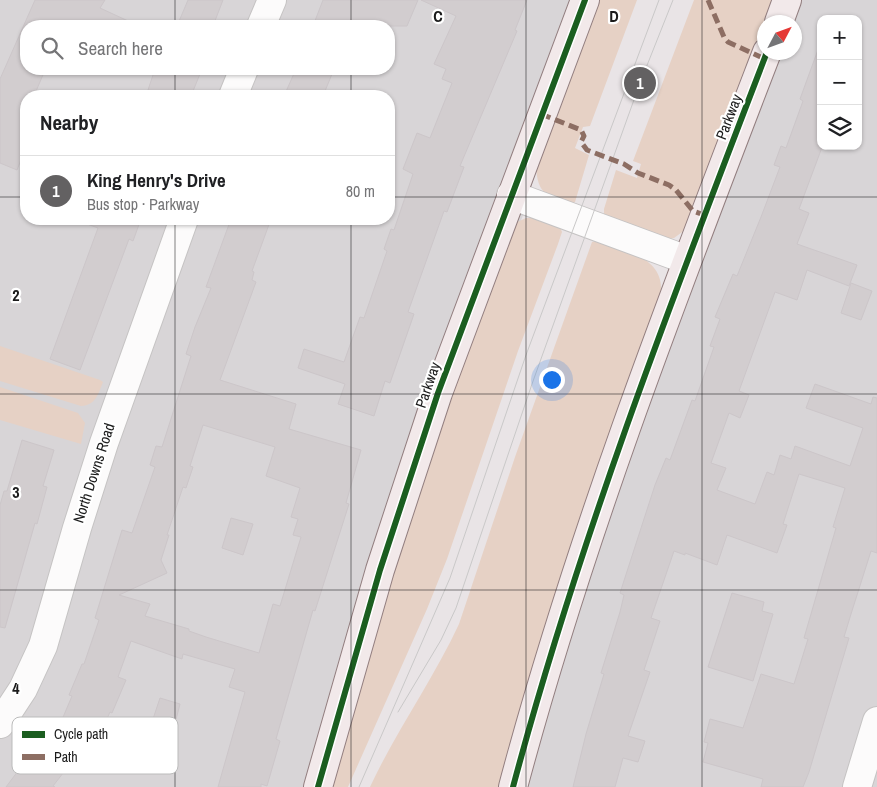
<!DOCTYPE html>
<meta charset="utf-8">
<style>
body{margin:0;font-family:"Archivo Narrow",sans-serif;background:#f6f6f6;color:#202124}
.controls{position:absolute;right:15px;top:15px;display:grid;overflow:hidden;border-radius:10px;box-shadow:0 1px 4px #0004}
.controls button{width:45px;height:45px;display:grid;place-items:center;padding:0;border:0;border-bottom:1px solid #e0e0e0;background:#fff;color:#202124;font:25px sans-serif}
.compass{position:absolute;left:757px;top:15px;width:45px;height:45px;border-radius:50%;background:#fff;box-shadow:0 1px 4px #0004;rotate:49deg}
.you{position:absolute;left:551px;top:379px;width:18px;height:18px;margin:-12px;border:4px solid #fff;border-radius:50%;background:#1a73e8;box-shadow:0 0 0 8px #1a73e833}
.badge{display:grid;place-items:center;width:32px;height:32px;border-radius:50%;background:#636162;color:#fff;font-size:16px;font-weight:700}
.pin{position:absolute;translate:-50% -50%;border:2px solid #fff;box-shadow:0 1px 5px #0006}
.list{margin:0;padding:0;list-style:none}
h2{display:flex;justify-content:space-between;align-items:center;height:65px;margin:0;padding:0 20px;font-size:21px}
h2 small{font-size:16px;font-weight:400;color:#757577}
.list li{display:grid;grid-template-columns:32px 1fr auto;gap:15px;align-items:center;box-sizing:border-box;height:70px;padding:0 20px;border-top:1px solid #e0e0e0}
.list b{display:block;font-size:19px;white-space:nowrap}
.list p{margin:0;font-size:16px;white-space:nowrap;color:#757577}
.list em{font-size:16px;font-style:normal;color:#757577}
.icon{flex:none;width:28px;height:28px;fill:none;stroke:currentColor;stroke-width:2;stroke-linecap:round;stroke-linejoin:round}
.map{position:relative;flex:none;width:877px;height:787px;overflow:hidden}
.search{position:absolute;background:#fff;box-shadow:0 1px 4px #0004;left:20px;top:20px;width:375px;height:55px;display:flex;align-items:center;gap:12px;box-sizing:border-box;padding:0 18px;border-radius:20px;color:#757577;font-size:19px}
.panel{position:absolute;background:#fff;box-shadow:0 1px 4px #0004;left:20px;top:90px;width:375px;height:135px;border-radius:20px}
.map>svg:first-child{display:block}
.residential{fill:#d8d5d7;fill-rule:evenodd}
.grass{fill:#e6d1c5}
.building{fill:#d2cdcf;stroke:#ccc6c9;fill-rule:evenodd}
.lines{fill:none;stroke-linecap:round;stroke-linejoin:round}
.street-casing{stroke:#c5c3c3;stroke-width:30}
.secondary-casing{stroke:#927e7f;stroke-width:30}
.street{stroke:#fcfbfb;stroke-width:28}
.secondary{stroke:#f2e9ea;stroke-width:28}
.tram{stroke:#c9c8c8;stroke-width:1}
.quiet{stroke:#8d6e63;stroke-width:5;stroke-dasharray:10 5;stroke-linecap:butt}
.cycleway-casing{stroke:#fff;stroke-width:9}
.cycleway{stroke:#1b5e20;stroke-width:6}
.grid{fill:none;stroke:#1b1b1b;stroke-width:1;stroke-opacity:0.55}
.labels{text-anchor:middle;stroke-width:4.5;stroke-linejoin:round;paint-order:stroke}
.street-label{font-size:15px;fill:#1b1b1b;stroke:#fff}
.key{fill:#fff;stroke:#bbb;stroke-width:1}
.key-label{font-size:14px;fill:#1b1b1b}
.grid-label{font-size:16px;text-anchor:middle;font-weight:bold;fill:#1b1b1b;stroke:#fff;stroke-width:4.5;stroke-linejoin:round;paint-order:stroke}
</style>
<div class="map">
<svg width="877" height="787" viewBox="0 0 877 787">
<rect width="100%" height="100%" fill="#e9e4e6"/>
<path class="residential" d="M0 0H596L536 167 528 202 424 477 330 787H0ZM26 26H389V69H26ZM26 96H389V219H26Z
M775 0H877V787H504L735 105 764 28V52H794V22H767ZM821 19H858V146H821Z"/>
<path class="grass" d="M596 0H637L590 126 583 127 575 148 589 155 575 202 570 205C546 194 538 195 536 167Z
M694 0H775L767 22H764V28L685 230 674 238 669 239 604 217V209L616 170 637 178 641 164 633 161Z
M526 218H533L560 227 562 232 558 244 518 351 447 559 427 609 348 787H330L357 686 428 457 513 224Z
M596 241C624 251 664 256 661 293L501 787H370C396 731 433 680 459 624L515 457 592 242Z
M0 346 100 380 103 382C98 394 96 405 81 406L0 381Z
M0 387 78 413 85 423 81 444 0 420Z"/>
<path class="building" d="M35 0H105L100 8 139 26H26V69L45 70 34 96H26V147L17 170 0 163V79Z
M188 0H223L213 26H177Z
M323 0H418L407 26H313Z
M421 0H527L515 30 517 31 460 166 464 167 447 212 444 211 408 312 414 314 390 383 385 381 374 416 338 404 345 384 298 368 304 349 344 362 360 317 364 318 387 251 384 249 391 229 394 230 413 174 403 169 417 133 430 138 452 83 442 79 446 69 434 64 456 16Z
M819 47 821 48V150L799 209 809 213 797 244 857 265 849 286 807 270 797 300 775 292 739 391 749 395 740 418 729 413 711 463 726 468 717 490 755 504 767 472 774 475 780 455 791 459 795 446 850 466 863 428 806 408 815 384 871 404 873 397 877 398V553L871 551 851 614 844 637 849 638 809 772 803 787H761L763 779 703 762 708 743 704 742 710 719 743 728 761 674 794 684 808 639 804 638 836 528 833 527 845 488 799 474 783 524 787 525 777 553 727 535 717 565 685 553V555L674 551 651 618 660 621 644 670 650 672 628 736 645 741 638 762 623 758 615 787H573L586 734 604 674 601 673 620 612 624 595 620 593 655 485 666 458 670 460 692 400 695 401 714 347 710 346 720 319 715 317 733 274 737 276 761 217 780 167 774 165 781 146 786 148 803 101 800 99Z
M155 69H202L191 96H146Z
M296 69H331L329 73 332 74 323 96H284Z
M80 219H141L133 241 129 239 80 370 50 359 98 228 79 221Z
M231 219H271L252 271 254 272 252 280 256 282 220 380 296 404 289 429 361 450 346 503 349 504 315 611 313 610 276 739 280 741 267 786 261 784V787H218L245 692 229 687 235 669 183 654 182 659 131 641 118 677 126 680 112 713 110 712 105 723 102 721 84 752 81 750 53 786 55 787H6L24 763 27 766 61 722 72 696 69 695 82 664H84L99 620 95 618 122 530 132 533 155 467 150 465 156 446 162 447 191 356 186 354 195 327 211 288 206 287ZM203 425 275 447 266 476 300 488 291 517 298 519 293 535 301 537 280 606 273 604 259 653 206 637 189 631V629L145 616 150 604 119 595 167 573 161 560 169 535H167L183 487 186 488 193 467 190 466Z
M851 283 872 291 861 320 841 313Z
M22 440 54 450 43 486 47 487 37 524 35 523 5 628 0 627V505L4 491H7Z
M231 518 253 524 243 555 222 548Z
M732 593 764 602 762 611 773 614 753 681 708 667Z
M160 698 180 704 172 735 150 728Z"/>
<g class="lines">
<defs>
<path id="street" d="M261 26 272 0
M233 96 244 69
M511 195 687 260
M0 724 23 689 43 646 77 528 104 443 184 219
M857 787 877 721"/>
<path id="secondary" d="M779 22 787 0
M318 787 380 570 438 393 585 0
M513 787C580 536 674 294 767 52"/>
</defs>
<use href="#street" class="street-casing"/>
<use href="#secondary" class="secondary-casing"/>
<use href="#street" class="street"/>
<use href="#secondary" class="secondary"/>
<path class="tram" d="M398 712 441 640 456 608 532 384 640 83 673 0
M359 787 450 578 526 355 659 0"/>
<path class="quiet" d="M708 0 724 37 728 42 765 59
M541 114 581 130 584 136 581 142 587 150 624 164 638 173 669 185 676 190 693 211 704 215"/>
<defs>
<path id="cycleway" d="M318 787 380 570 438 393 585 0
M513 787C580 536 674 294 767 52"/>
</defs>
<use href="#cycleway" class="cycleway-casing"/>
<use href="#cycleway" class="cycleway"/>
</g>
<path class="grid" d="M175 0V26M351 0V26M526 0V787M702 0V787M175 69V96M351 69V96M0 197H26M389 197H877M175 219V787M351 219V787M0 394H877M0 590H877"/>
<g class="labels">
<g class="street-label">
<text transform="translate(729 117) rotate(-69)" y="5">Parkway</text>
<text transform="translate(428 385) rotate(-71)" y="5">Parkway</text>
<text transform="translate(94 473) rotate(-72)" y="5">North Downs Road</text>
</g>
</g>
<rect x="12" y="717" width="166" height="57" rx="8" class="key"/>
<rect x="22" y="731" width="23" height="7" fill="#1b5e20"/>
<rect x="22" y="754" width="23" height="6" fill="#8d6e63"/>
<g class="key-label">
<text x="54" y="739">Cycle path</text>
<text x="54" y="762">Path</text>
</g>
<g class="grid-label">
<text x="438" y="22">C</text>
<text x="614" y="22">D</text>
<text x="16" y="301">2</text>
<text x="16" y="498">3</text>
<text x="16" y="694">4</text>
</g>
</svg>
<div class="controls">
<button>+</button>
<button>−</button>
<button><svg class="icon" aria-label="layers" viewBox="0 0 24 24"><path d="M12 4l9 5-9 5-9-5zM3 14l9 5 9-5"/></svg></button>
</div>
<svg class="compass" viewBox="-18 -18 36 36"><path d="M0-13l5 13h-10z" fill="#e53935"/><path d="M0 13l5-13h-10z" fill="#757577"/></svg>
<div class="you"></div>
<div class="pin badge" style="left:640px;top:83px">1</div>
<div class="search"><svg class="icon" aria-label="search" viewBox="0 0 24 24"><circle cx="10" cy="10" r="6"/><path d="M15 15l6 6"/></svg>Search here</div>
<section class="panel">
<h2>Nearby<small></small></h2>
<ul class="list">
<li><span class="badge">1</span><div><b>King Henry's Drive</b><p>Bus stop · Parkway</p></div><em>80 m</em></li>
</ul>
</section>
</div>
